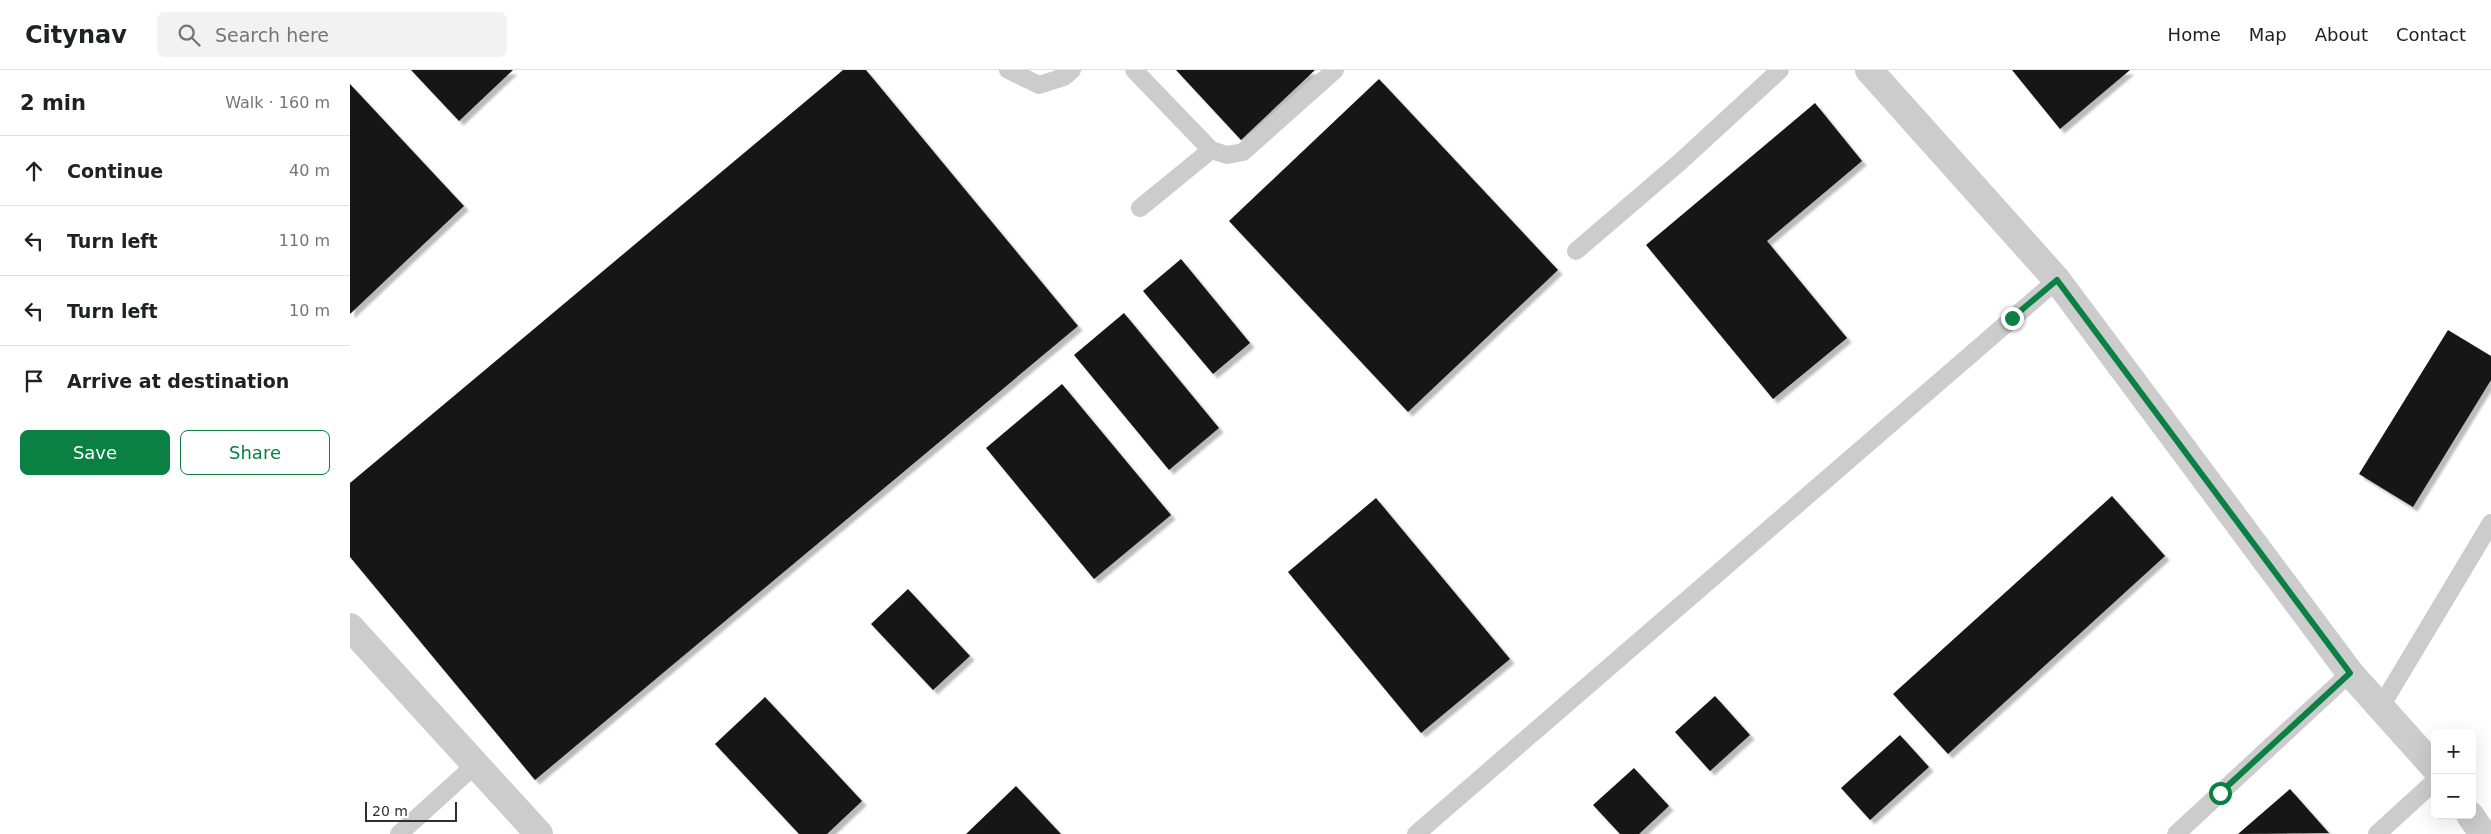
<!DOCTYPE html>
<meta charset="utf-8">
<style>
body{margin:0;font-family:"DejaVu Sans",sans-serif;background:#f2f2f2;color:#202124}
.controls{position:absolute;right:15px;bottom:15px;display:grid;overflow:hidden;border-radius:8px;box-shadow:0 5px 20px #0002}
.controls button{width:45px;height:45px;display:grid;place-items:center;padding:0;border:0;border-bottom:1px solid #e0e0e0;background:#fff;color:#202124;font:25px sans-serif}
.scale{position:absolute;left:15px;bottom:12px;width:92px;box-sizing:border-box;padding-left:5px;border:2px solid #2f2f2f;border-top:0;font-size:14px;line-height:18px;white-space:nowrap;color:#2f2f2f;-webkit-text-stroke:4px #fff;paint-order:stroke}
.stop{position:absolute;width:15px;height:15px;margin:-11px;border:4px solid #0b8043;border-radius:50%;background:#fff}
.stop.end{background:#0b8043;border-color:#fff;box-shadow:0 1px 5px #0008}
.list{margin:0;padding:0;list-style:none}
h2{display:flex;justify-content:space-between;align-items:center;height:65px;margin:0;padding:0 20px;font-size:21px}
h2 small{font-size:16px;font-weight:400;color:#757577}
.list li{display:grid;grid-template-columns:32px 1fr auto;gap:15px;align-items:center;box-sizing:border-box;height:70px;padding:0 20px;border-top:1px solid #e0e0e0}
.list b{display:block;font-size:19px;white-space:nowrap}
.list em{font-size:16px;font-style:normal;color:#757577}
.actions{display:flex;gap:10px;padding:15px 20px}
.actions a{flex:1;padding:11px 0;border:1px solid #0b8043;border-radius:8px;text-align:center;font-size:18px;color:#0b8043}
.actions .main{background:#0b8043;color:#fff}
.icon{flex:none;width:28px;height:28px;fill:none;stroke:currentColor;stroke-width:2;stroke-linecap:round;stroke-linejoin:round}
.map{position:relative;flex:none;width:2141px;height:764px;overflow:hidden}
header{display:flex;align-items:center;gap:30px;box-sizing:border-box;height:70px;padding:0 25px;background:#fff;border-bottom:1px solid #e0e0e0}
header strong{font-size:24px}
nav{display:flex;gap:28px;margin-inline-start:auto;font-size:18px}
.search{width:350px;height:45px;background:#f2f2f2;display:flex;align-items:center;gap:12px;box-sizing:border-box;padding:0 18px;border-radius:8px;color:#757577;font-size:19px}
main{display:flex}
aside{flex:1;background:#fff}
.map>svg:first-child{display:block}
.building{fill:#161616;filter:url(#shadow)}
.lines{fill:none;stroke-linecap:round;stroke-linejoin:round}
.lane{stroke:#ccc;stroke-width:18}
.street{stroke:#ccc;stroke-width:28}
.route{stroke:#0b8043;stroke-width:6}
</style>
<header>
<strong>Citynav</strong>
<div class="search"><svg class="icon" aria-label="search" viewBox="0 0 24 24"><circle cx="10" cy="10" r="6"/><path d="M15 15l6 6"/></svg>Search here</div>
<nav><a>Home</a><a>Map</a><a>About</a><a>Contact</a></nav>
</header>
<main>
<aside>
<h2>2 min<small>Walk · 160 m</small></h2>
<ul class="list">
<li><svg class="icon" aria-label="ahead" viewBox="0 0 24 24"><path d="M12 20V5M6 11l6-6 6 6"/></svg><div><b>Continue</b></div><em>40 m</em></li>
<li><svg class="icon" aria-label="left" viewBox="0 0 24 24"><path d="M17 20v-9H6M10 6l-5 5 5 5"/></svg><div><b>Turn left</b></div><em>110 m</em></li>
<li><svg class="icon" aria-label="left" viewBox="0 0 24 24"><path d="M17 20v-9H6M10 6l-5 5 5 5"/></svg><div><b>Turn left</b></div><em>10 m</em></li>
<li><svg class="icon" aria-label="arrive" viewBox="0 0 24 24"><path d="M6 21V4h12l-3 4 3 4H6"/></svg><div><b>Arrive at destination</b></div></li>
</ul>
<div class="actions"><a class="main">Save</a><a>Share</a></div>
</aside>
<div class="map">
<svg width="2141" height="764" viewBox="0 0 2141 764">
<defs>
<filter id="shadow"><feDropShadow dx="4.5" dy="4.5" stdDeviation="1" flood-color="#0004"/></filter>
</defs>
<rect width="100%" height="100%" fill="#fff"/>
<path class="building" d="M61 0H163L109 51Z
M493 0H516L728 256 185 710 0 487V413Z
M826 0H965L891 70Z
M1662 0H1780L1710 59Z
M1029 9 1208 200 1058 342 879 151Z
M0 14 114 136 0 244Z
M1465 33 1512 91 1417 171 1497 268 1423 329 1296 175Z
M831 189 900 273 863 304 793 221Z
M774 243 869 358 819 400 724 285Z
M2098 260 2141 286V310L2063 437 2009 404Z
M712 314 821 445 744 509 636 378Z
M1762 426 1815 486 1598 684 1543 624Z
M1026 428 1160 589 1071 663 938 502Z
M558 519 620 586 583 620 521 554Z
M1365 626 1400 665 1360 701 1325 662Z
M415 627 512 731 477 764H449L365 674Z
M1550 665 1579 697 1520 750 1491 718Z
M1284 698 1319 736 1289 764H1270L1243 735Z
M666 716 711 764H616Z
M1940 719 1979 763 1888 764Z"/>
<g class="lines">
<path class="lane" d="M658 0 689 15 714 7 722 0
M784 0 861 80 877 85 893 82 985 0
M790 138 861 80
M1226 181 1330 92 1430 0
M2030 638 2141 453
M49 764 125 695
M1066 764 1707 210
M1826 764 2000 603
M2027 764 2085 711"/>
<path class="street" d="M1519 0 1707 210 2000 603 2085 698
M0 557 189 764
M2120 745 2133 764"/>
</g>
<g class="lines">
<path class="route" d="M1662 248 1707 210 2000 603 1870 723"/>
</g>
</svg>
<div class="controls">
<button>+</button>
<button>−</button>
</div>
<div class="scale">20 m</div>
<div class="stop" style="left:1870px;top:723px"></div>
<div class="stop end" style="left:1662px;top:248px"></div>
</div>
</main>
